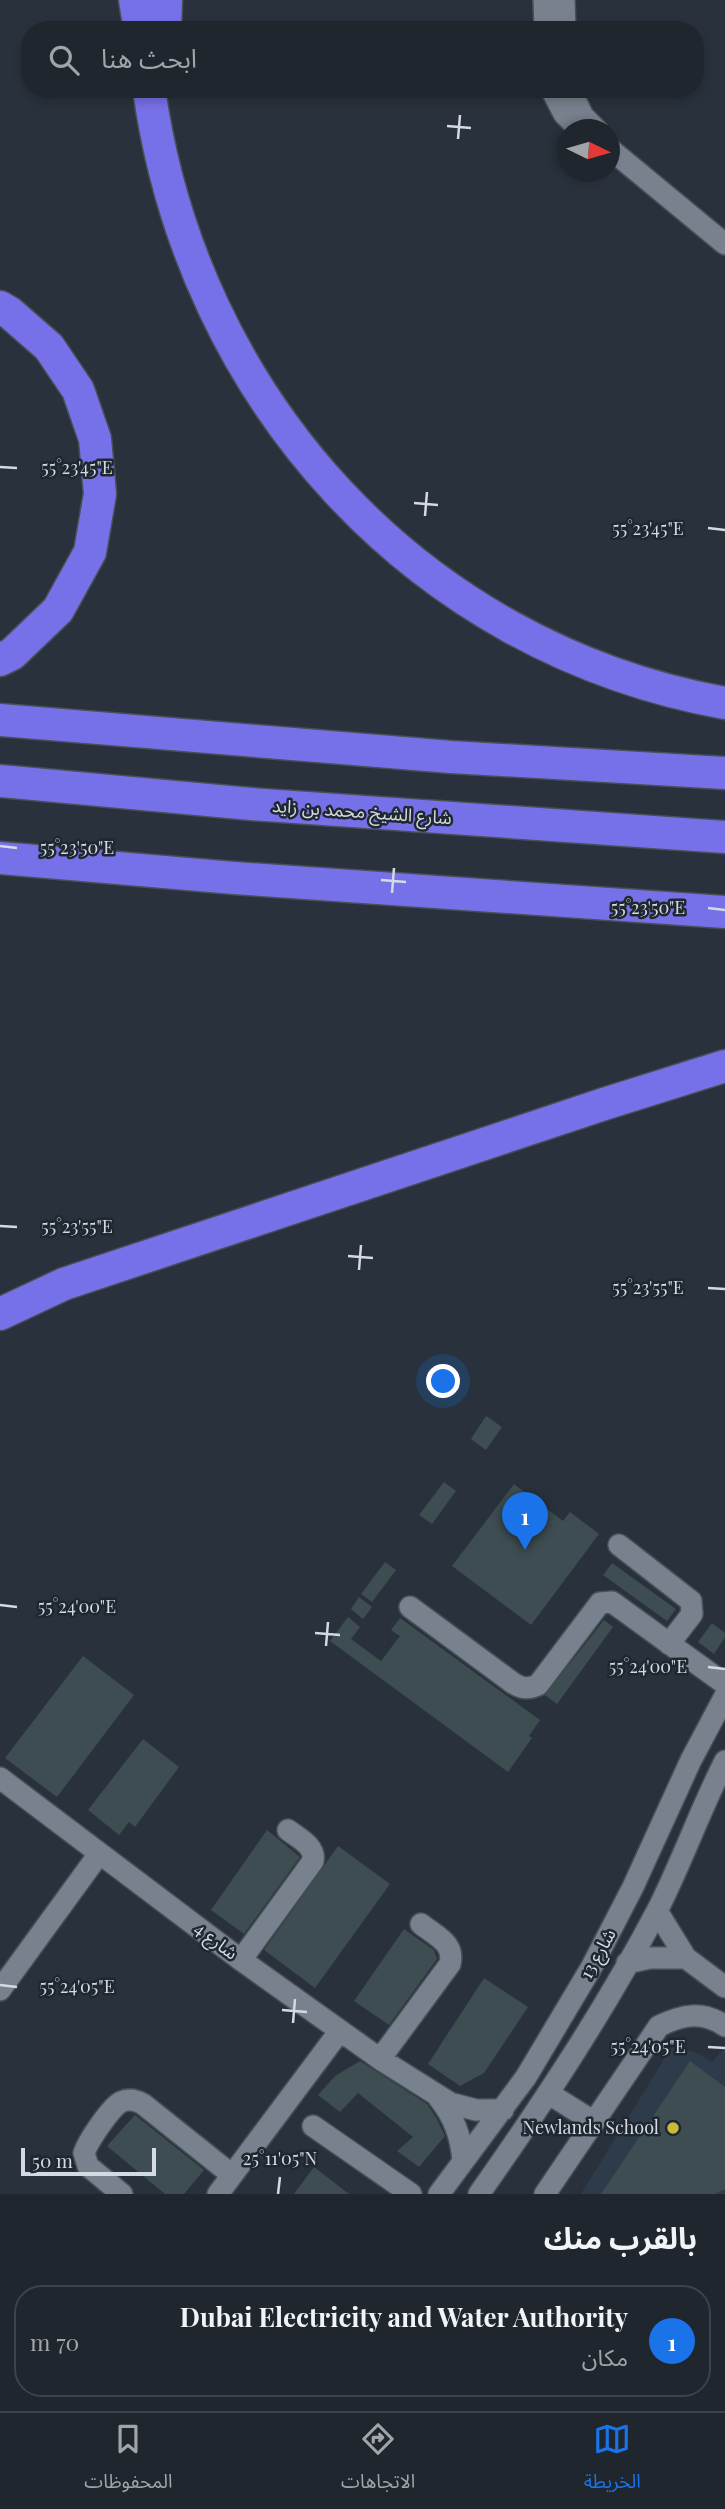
<!DOCTYPE html>
<html lang="ar">
<meta charset="utf-8">
<style>
body{margin:0;font-family:"Playfair Display","Noto Sans Arabic",serif;background:#2c3239;color:#f1f3f6;direction:rtl}
.compass{position:absolute;left:557px;top:119px;width:63px;height:63px;border-radius:50%;background:#1f262d;box-shadow:0 4px 10px #0003;rotate:95deg}
.scale{position:absolute;left:21px;bottom:18px;width:135px;box-sizing:border-box;padding-left:7px;border:4px solid #d4dae1;border-top:0;font-size:19px;line-height:24px;white-space:nowrap;color:#d4dae1;-webkit-text-stroke:5px #1f2831;paint-order:stroke}
.you{position:absolute;left:444px;top:1382px;width:24px;height:24px;margin:-18px;border:5px solid #fff;border-radius:50%;background:#1a73e8;box-shadow:0 0 0 10px #1a73e833}
.badge{display:grid;place-items:center;width:46px;height:46px;border-radius:50%;background:#1a73e8;color:#fff;font-size:23px;font-weight:700}
.pin{position:absolute;translate:-50% -58px;filter:drop-shadow(0 2px 4px #0008)}
.pin::after{content:'';position:absolute;top:37px;width:24px;height:21px;background:inherit;clip-path:polygon(0 0,100% 0,50% 100%)}
.list{margin:0;padding:0;list-style:none}
h2{display:flex;justify-content:space-between;align-items:center;height:91px;margin:0;padding:0 28px;font-size:30px}
h2 small{font-size:23px;font-weight:400;color:#a1a5aa}
.list li{display:grid;grid-template-columns:46px 1fr auto;gap:21px;align-items:center;box-sizing:border-box;height:112px;margin:0 14px 14px;padding:0 14px;border:2px solid #3c4349;border-radius:28px}
.list b{display:block;font-size:26px;white-space:nowrap}
.list p{margin:0;font-size:23px;white-space:nowrap;color:#a1a5aa}
.list em{font-size:23px;font-style:normal;color:#a1a5aa}
.icon{flex:none;width:38px;height:38px;fill:none;stroke:currentColor;stroke-width:2;stroke-linecap:round;stroke-linejoin:round}
.map{position:relative;flex:none;width:725px;height:2194px;overflow:hidden;direction:ltr}
.search{position:absolute;background:#1f262d;box-shadow:0 4px 10px #0003;left:21px;right:21px;top:21px;height:77px;display:flex;align-items:center;gap:18px;box-sizing:border-box;padding:0 24px;border-radius:28px;color:#a1a5aa;font-size:26px}
.sheet{height:217px;background:#1f262d}
nav{display:flex;justify-content:space-around;align-items:center;box-sizing:border-box;height:98px;border-top:2px solid #3c4349;background:#1f262d;font-size:19px;color:#a1a5aa}
nav a{display:grid;justify-items:center;gap:4px}
nav .on{color:#1a73e8}
.map>svg:first-child{display:block}
.built{fill:#2e3b4b}
.building{fill:#3d4d52}
.lines{fill:none;stroke-linecap:round;stroke-linejoin:round}
.minor-casing{stroke:#484f57;stroke-width:24}
.highway-casing{stroke:#484f57;stroke-width:35}
.minor{stroke:#78828e;stroke-width:21}
.highway{stroke:#7771e9;stroke-width:32}
.ticks{fill:none;stroke:#d4dae1;stroke-width:2.5}
.poi-dot{fill:#c9bb3a;stroke:#1f2831;stroke-width:2.5}
.labels{text-anchor:middle;stroke-width:5;stroke-linejoin:round;paint-order:stroke}
.street-label{font-size:18px;fill:#d4dae1;stroke:#1f2831}
.poi-label{font-size:18px;fill:#d4dae1;stroke:#1f2831;text-anchor:end}
.ticks-label{font-size:18px;text-anchor:middle;fill:#d4dae1;stroke:#1f2831;stroke-width:5;stroke-linejoin:round;paint-order:stroke}
</style>
<div class="map">
<svg width="725" height="2194" viewBox="0 0 725 2194">
<rect width="100%" height="100%" fill="#29323c"/>
<path class="built" d="M673 2045 697 2053 712 2062 725 2048V2194H581Z"/>
<path class="building" d="M486 1416 502 1427 486 1450 471 1439Z
M444 1482 456 1491 432 1524 419 1515Z
M514 1484 563 1521 570 1512 599 1534 531 1625 452 1566Z
M385 1562 396 1570 372 1602 361 1594Z
M612 1563 676 1609 667 1621 603 1575Z
M359 1597 372 1607 363 1619 351 1609Z
M348 1617 360 1627 351 1639 381 1661 400 1636 391 1630 400 1618 540 1720 529 1736 532 1738 508 1772 330 1641Z
M604 1620 613 1627 557 1704 545 1695Z
M712 1623 725 1633V1637L714 1654 698 1642Z
M83 1656 134 1695 57 1797 5 1758Z
M143 1739 179 1767 135 1827 129 1822 119 1835 88 1810Z
M267 1830 300 1857 244 1934 211 1910Z
M338 1846 390 1884 315 1988 264 1950Z
M404 1929 434 1950 437 1959 389 2025 354 2001Z
M484 1978 528 2007 484 2073 460 2086 428 2064Z
M360 2061 427 2104 437 2119 445 2136 419 2167 397 2151 413 2137 358 2093 340 2112 318 2095 335 2076Z
M690 2061 725 2087V2189L715 2194H601Z
M135 2115 204 2170 184 2194H165L107 2146Z
M314 2167 349 2194H294Z"/>
<g class="lines">
<defs>
<path id="minor" d="M544 0 545 30
M564 0 565 30
M551 89 564 114 580 130
M570 89 583 116 597 130
M610 149 725 244
M619 1545 691 1601 692 1614 669 1644
M410 1607 513 1683C522 1689 528 1689 538 1685L600 1603 612 1602 725 1684
M0 1778 241 1960 380 2059 450 2103 476 2110H503
M657 1911 686 1958 725 1987
M241 1960 313 1861C316 1846 298 1838 288 1830
M627 1963 650 1958H686
M0 1990 99 1854
M380 2059 450 1964C455 1943 436 1936 421 1924
M548 2093 594 2122
M438 2097C454 2117 461 2136 463 2161
M313 2126 411 2194
M122 2194 88 2166 84 2153C88 2141 111 2107 121 2102 129 2098 136 2100 143 2104L232 2175
M218 2194 339 2032
M439 2194 526 2077 591 1968 633 1887 691 1760 725 1696
M479 2194C543 2103 605 2010 657 1911 682 1862 700 1810 725 1761
M545 2194 659 2026C682 2015 702 2010 725 2026"/>
<path id="highway" d="M135 0 140 30
M165 30 166 0
M149 89C192 398 416 647 725 703
M0 307 10 313 49 347 78 390 95 439 100 494 90 552 58 610 12 654 0 660
M0 720 451 757 725 773
M0 781 251 804 725 837
M0 858 234 878 725 912
M0 1314 64 1284 604 1104 725 1066"/>
</defs>
<use href="#minor" class="minor-casing"/>
<use href="#highway" class="highway-casing"/>
<use href="#minor" class="minor"/>
<use href="#highway" class="highway"/>
</g>
<path class="ticks" d="M447 126 471 128M458 139 460 115M0 467 17 468M414 503 438 505M425 516 427 492M708 528 725 530M0 846 17 848M381 880 406 882M392 893 394 868M708 908 725 910M0 1226 17 1227M348 1256 373 1258M359 1270 361 1245M708 1288 725 1289M0 1605 17 1607M315 1633 340 1635M326 1646 328 1622M708 1667 725 1669M0 1985 17 1987M282 2010 307 2012M293 2023 295 1999M708 2047 725 2048M278 2194 280 2177"/>
<circle class="poi-dot" cx="673" cy="2128" r="7"/>
<g class="labels">
<g class="street-label">
<text transform="translate(362 812) rotate(4)" y="6">شارع الشيخ محمد بن زايد</text>
<text transform="translate(216 1941) rotate(37)" y="6">شارع 4</text>
<text transform="translate(598 1954) rotate(-61)" y="6">شارع 13</text>
</g>
<g class="poi-label">
<text x="659" y="2134">Newlands School</text>
</g>
</g>
<g class="ticks-label">
<text x="77" y="474">55°23'45"E</text>
<text x="648" y="535">55°23'45"E</text>
<text x="77" y="854">55°23'50"E</text>
<text x="648" y="914">55°23'50"E</text>
<text x="77" y="1233">55°23'55"E</text>
<text x="648" y="1294">55°23'55"E</text>
<text x="77" y="1613">55°24'00"E</text>
<text x="648" y="1673">55°24'00"E</text>
<text x="77" y="1993">55°24'05"E</text>
<text x="648" y="2053">55°24'05"E</text>
<text x="280" y="2165">25°11'05"N</text>
</g>
</svg>
<svg class="compass" viewBox="-18 -18 36 36"><path d="M0-13l5 13h-10z" fill="#e53935"/><path d="M0 13l5-13h-10z" fill="#a1a5aa"/></svg>
<div class="scale">50 m</div>
<div class="you"></div>
<div class="pin badge" style="left:525px;top:1550px">1</div>
<div class="search"><svg class="icon" aria-label="search" viewBox="0 0 24 24"><circle cx="10" cy="10" r="6"/><path d="M15 15l6 6"/></svg>ابحث هنا</div>
</div>
<section class="sheet">
<h2>بالقرب منك<small></small></h2>
<ul class="list">
<li><span class="badge">1</span><div><b>Dubai Electricity and Water Authority</b><p>مكان</p></div><em>70 m</em></li>
</ul>
</section>
<nav>
<a class="on"><svg class="icon" aria-label="map" viewBox="0 0 24 24"><path d="M3 6l6-2 6 2 6-2v14l-6 2-6-2-6 2zM9 4v14M15 6v14"/></svg>الخريطة</a>
<a><svg class="icon" aria-label="directions" viewBox="0 0 24 24"><path d="M12 3l9 9-9 9-9-9zM9 14v-3h6M13 9l2 2-2 2"/></svg>الاتجاهات</a>
<a><svg class="icon" aria-label="saved" viewBox="0 0 24 24"><path d="M7 4h10v16l-5-4-5 4z"/></svg>المحفوظات</a>
</nav>
